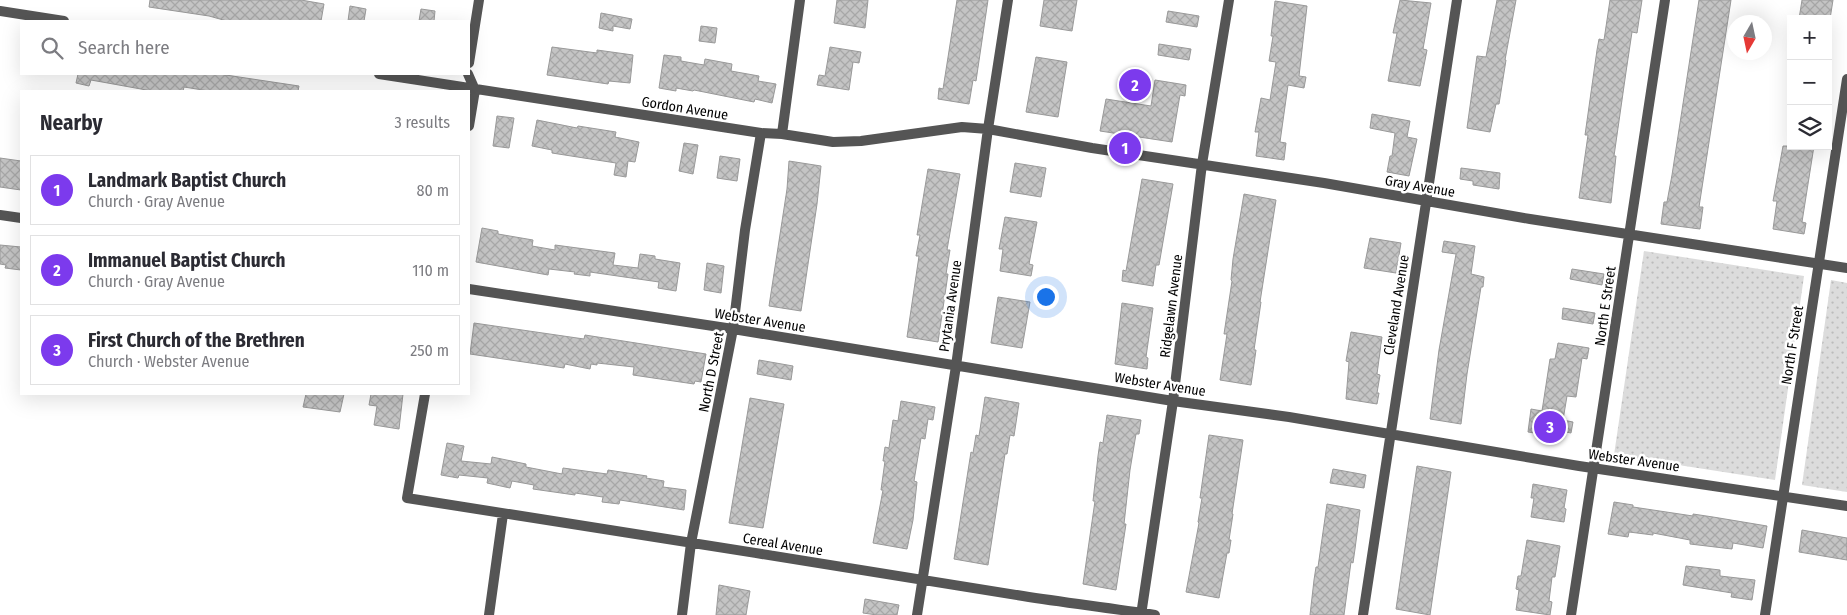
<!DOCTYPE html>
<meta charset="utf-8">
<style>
body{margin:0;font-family:"Fira Sans Condensed",sans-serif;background:#f7f7f7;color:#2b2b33}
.controls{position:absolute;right:15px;top:15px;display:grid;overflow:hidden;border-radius:0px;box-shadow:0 5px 20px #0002}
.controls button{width:45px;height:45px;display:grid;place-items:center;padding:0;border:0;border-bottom:1px solid #e1e1e2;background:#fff;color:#2b2b33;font:25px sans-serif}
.compass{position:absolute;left:1727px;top:15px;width:45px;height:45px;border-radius:50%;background:#fff;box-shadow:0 5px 20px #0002;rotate:189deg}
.you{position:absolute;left:1045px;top:296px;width:18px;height:18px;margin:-12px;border:4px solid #fff;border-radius:50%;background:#1a73e8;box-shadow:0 0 0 8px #1a73e833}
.badge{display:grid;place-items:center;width:32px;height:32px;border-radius:50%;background:#7c3aed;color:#fff;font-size:16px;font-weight:700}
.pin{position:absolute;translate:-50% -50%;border:2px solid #fff;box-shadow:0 1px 5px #0006}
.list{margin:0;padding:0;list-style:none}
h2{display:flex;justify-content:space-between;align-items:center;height:65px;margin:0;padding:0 20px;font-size:21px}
h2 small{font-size:16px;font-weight:400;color:#7c7c81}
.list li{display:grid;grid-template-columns:32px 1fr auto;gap:15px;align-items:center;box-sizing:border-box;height:70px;margin:0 10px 10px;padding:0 10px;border:1px solid #e1e1e2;border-radius:0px}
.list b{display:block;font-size:19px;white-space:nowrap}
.list p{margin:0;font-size:16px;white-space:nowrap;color:#7c7c81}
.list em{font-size:16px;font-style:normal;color:#7c7c81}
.icon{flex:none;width:28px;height:28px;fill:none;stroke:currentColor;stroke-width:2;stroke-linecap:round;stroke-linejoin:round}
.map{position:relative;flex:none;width:1847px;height:615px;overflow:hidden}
.search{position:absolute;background:#fff;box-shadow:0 5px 20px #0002;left:20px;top:20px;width:450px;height:55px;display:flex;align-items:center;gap:12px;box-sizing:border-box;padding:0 18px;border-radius:0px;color:#7c7c81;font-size:19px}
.panel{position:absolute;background:#fff;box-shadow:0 5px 20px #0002;left:20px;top:90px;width:450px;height:305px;border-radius:0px}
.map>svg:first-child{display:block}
.grass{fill:url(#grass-dots)}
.building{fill:url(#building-cross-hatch);stroke:#999}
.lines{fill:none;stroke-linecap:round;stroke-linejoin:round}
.minor{stroke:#555;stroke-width:10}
.labels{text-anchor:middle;stroke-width:5;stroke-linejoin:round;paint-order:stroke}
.street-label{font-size:14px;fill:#000;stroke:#fff}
</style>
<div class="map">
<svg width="1847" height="615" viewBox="0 0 1847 615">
<defs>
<pattern id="grass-dots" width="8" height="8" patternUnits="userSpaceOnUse" patternTransform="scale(1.25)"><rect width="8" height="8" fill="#dcdcdc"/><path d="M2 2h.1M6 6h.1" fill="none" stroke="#bbb" stroke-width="1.8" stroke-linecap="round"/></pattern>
<pattern id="building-cross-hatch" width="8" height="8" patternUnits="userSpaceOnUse" patternTransform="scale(1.25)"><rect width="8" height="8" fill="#c4c4c4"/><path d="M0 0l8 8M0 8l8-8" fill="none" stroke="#a7a7a7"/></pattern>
</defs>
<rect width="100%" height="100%" fill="#fff"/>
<path class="grass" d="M1644 251 1804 276 1775 480 1614 455Z
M1831 280 1847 283V492L1802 485Z"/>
<path class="building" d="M150 0H301L324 4 321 21H227L209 16 149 7Z
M837 0H868L865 28 834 23Z
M957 0H988L976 81 973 80 969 104 938 99 939 88 943 89Z
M1044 0H1077L1072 31 1040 26Z
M1400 0 1431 3 1423 49 1427 50 1420 86 1388 81 1397 33H1393Z
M1497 0H1516L1505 60H1506L1499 104H1496L1490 132 1467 128 1477 56 1486 57Z
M1610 0H1642L1637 33 1632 32 1626 72 1614 156H1616L1611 203 1579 198 1588 135H1585L1597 50 1599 39 1604 40Z
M1699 0H1731L1699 207H1703L1700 229 1661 224 1664 202H1667L1672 175Z
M1802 0H1833L1830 19H1799Z
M1275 1 1307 6 1299 76 1306 77 1304 88 1288 85 1280 142 1286 143 1284 160 1256 156 1259 132H1255L1261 98 1270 100 1276 62 1269 61 1273 36H1271Z
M350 6 366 9 364 21H348Z
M421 9 435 11 434 21H419Z
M1168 11 1199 16 1197 27 1166 22Z
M601 13 632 19 630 29 613 26V31L599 28Z
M701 26 717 28 715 43 699 41Z
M1159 44 1191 49 1189 60 1158 55Z
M552 47 597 53V50L633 55 630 83 609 81 608 84 547 75Z
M830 47 861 52 859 63 853 62 849 90 817 85 819 75 825 76Z
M664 55 681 57V61L704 65 705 59 732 64 731 71 759 76 758 81 776 84 772 103 755 99 754 102 694 90 693 91 676 88V91L659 88Z
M1036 57 1067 62 1058 117 1026 112Z
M78 74H219L299 86 298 91H209L184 87 183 91H152L91 80 89 86 76 83Z
M1155 80 1186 85 1185 96 1180 95 1172 142 1100 131 1106 99 1151 106Z
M1372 114 1410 121 1407 137 1417 139 1409 176 1387 172 1390 156H1392L1395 133 1370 128Z
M497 116 514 118 509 148 493 146Z
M537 120 577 128 578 126 616 132 615 137 639 142 635 162 628 161 626 177 614 175 616 163 552 153V150L532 146Z
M684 143 698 145 693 174 679 171Z
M1783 146H1814L1802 222 1806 223 1804 234 1773 229 1777 201H1773Z
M720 156 740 159 737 181 717 178Z
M0 158 21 161V190L0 187Z
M789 161 821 166 817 204 801 311 769 306 787 189Z
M1015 163 1046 168 1041 197 1010 192Z
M1461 168 1500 173 1499 189 1473 185V181L1460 179Z
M928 169 960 174 947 250H950L946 274H948L938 342 907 337 919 256H916L920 235H917Z
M1142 179 1173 184 1159 265H1156L1153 286 1122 281 1123 270 1126 271Z
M1244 194 1276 200 1260 302H1261L1254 350H1256L1251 385 1220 380 1227 334H1224L1232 281 1231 280 1233 259Z
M1005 217 1037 222 1029 264 1033 265 1031 276 1000 271 1003 249H999Z
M482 228 498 231V234L533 240 532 246 555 250V245L615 253 613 265 638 268 640 254 655 256V259L680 263 676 291 658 288 659 282 590 272V276L574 274 575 272 549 269 548 275 476 262Z
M1370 238 1401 243 1396 273 1364 268Z
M1444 241 1475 246 1471 274 1484 277 1483 287H1481L1467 374 1461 424 1430 419 1439 350 1456 254 1442 252Z
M0 245 21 247V270L5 268 6 265 0 264Z
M707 263 724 266 721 293 704 290Z
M1572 269 1604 274 1602 285 1570 279Z
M998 297 1030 302 1022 348 991 343Z
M1122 303 1153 308 1146 357 1148 358 1147 369 1115 364Z
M1563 308 1595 313 1593 324 1562 319Z
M474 323 584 339 585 335 706 354 701 382 695 381 694 384 633 375 634 367 597 363V365L591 364 590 369 565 364 564 368 470 354Z
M1351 332 1382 337 1377 374 1380 375 1377 393H1379L1377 404 1346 399 1349 362 1346 361Z
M1558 343 1589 348 1587 359 1582 358 1576 397 1567 396 1563 420 1573 422 1571 433 1561 431 1560 437 1528 432 1531 409 1542 411 1550 359H1555Z
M759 360 793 366 791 380 757 374Z
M306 394H344L340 412 303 407Z
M371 394H403L399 429 374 425 377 406 369 405Z
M985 397 1019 403 1014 436 1010 435 1007 454H1005L988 565 954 559 971 452 973 453 976 435 979 436Z
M750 398 784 404 763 528 729 523Z
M901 401 935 407 933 420 928 419 925 439 921 438 914 481 917 482 913 520 907 549 873 543 883 490H881L885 461H883L885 447 889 448 893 420 898 421Z
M1107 415 1141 420 1139 434H1136L1130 470 1124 524H1126L1116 590 1083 584 1095 501H1093L1098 456 1100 442 1103 443Z
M1209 435 1243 440 1232 514H1233L1229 540H1231L1229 553H1227L1219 598 1186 592 1199 523 1198 522 1202 498H1200Z
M447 443 464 446 461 461 491 464 492 457 526 464V467L562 474 563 468 607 474 608 470 647 476 646 478 664 481 663 487 686 490 684 510 620 500 619 504 602 502 603 497 575 493V495L533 489 534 485 512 481 510 488 487 483 488 478 459 475 458 478 441 475Z
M1417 466 1451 472 1430 615 1396 609Z
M1333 469 1366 475 1364 488 1330 483Z
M1533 484 1567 490 1564 508 1566 509 1564 522 1531 517 1534 498H1531Z
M1614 502 1633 505V507L1693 516V514L1713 517 1767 526 1763 548 1733 543 1732 549 1690 544V540L1653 533V535L1629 532 1628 537 1608 534Z
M1327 504 1360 510 1355 549 1353 563 1351 562 1344 615H1310L1314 580 1316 567H1318Z
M1802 530 1847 538V560L1799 552Z
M1527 540 1560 546 1555 577H1552L1549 601 1552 602 1550 615 1516 610 1519 590 1516 589 1518 576H1521Z
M1686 566 1720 570V576L1755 580 1752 600 1731 597 1732 593 1683 585Z
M719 585 750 591 746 615H716Z
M865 599 899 605 897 615H877L863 613Z"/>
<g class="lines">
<path class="minor" d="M0 11 64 21
M469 63 479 0
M379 74 761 133 782 134 833 142 861 141 962 127 988 129 1092 148 1324 183 1530 219 1847 268
M468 74 475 90 469 126
M782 134 800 0
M0 215 21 218
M469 289 733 329 1173 401 1289 417 1579 466 1847 506
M425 394 407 498C612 531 818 562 1023 596 1067 603 1111 608 1155 615
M489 615 503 514
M682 615 691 543 733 329 745 230 761 133
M917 615 956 366 988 129 1008 0
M1141 615 1173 401 1202 164 1229 0
M1363 615 1457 0
M1571 615 1665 0
M1765 615 1847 79"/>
</g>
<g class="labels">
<g class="street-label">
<text transform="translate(685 108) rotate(9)" y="5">Gordon Avenue</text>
<text transform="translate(1420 186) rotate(10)" y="5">Gray Avenue</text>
<text transform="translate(1396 305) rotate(-81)" y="5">Cleveland Avenue</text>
<text transform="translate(950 306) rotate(-82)" y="5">Prytania Avenue</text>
<text transform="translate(1171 306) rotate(-83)" y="5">Ridgelawn Avenue</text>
<text transform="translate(1605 306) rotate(-82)" y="5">North E Street</text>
<text transform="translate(760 320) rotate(9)" y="5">Webster Avenue</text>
<text transform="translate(1792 345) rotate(-81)" y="5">North F Street</text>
<text transform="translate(711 372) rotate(-79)" y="5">North D Street</text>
<text transform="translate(1160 384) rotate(9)" y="5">Webster Avenue</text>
<text transform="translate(1634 460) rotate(8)" y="5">Webster Avenue</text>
<text transform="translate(783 544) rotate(9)" y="5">Cereal Avenue</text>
</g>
</g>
</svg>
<div class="controls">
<button>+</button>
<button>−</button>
<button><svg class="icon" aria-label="layers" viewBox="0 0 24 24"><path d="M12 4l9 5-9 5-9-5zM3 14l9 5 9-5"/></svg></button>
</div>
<svg class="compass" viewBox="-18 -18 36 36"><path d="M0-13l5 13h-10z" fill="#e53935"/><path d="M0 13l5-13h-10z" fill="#7c7c81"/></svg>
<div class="you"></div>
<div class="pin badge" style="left:1125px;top:148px">1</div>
<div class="pin badge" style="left:1135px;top:85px">2</div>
<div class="pin badge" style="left:1550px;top:427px">3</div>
<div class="search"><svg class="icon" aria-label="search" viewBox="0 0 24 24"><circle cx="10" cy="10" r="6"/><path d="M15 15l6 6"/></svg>Search here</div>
<section class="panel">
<h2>Nearby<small>3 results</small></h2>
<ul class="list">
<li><span class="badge">1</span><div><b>Landmark Baptist Church</b><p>Church · Gray Avenue</p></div><em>80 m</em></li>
<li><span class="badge">2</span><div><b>Immanuel Baptist Church</b><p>Church · Gray Avenue</p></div><em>110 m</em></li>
<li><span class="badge">3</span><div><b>First Church of the Brethren</b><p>Church · Webster Avenue</p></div><em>250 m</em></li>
</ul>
</section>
</div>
